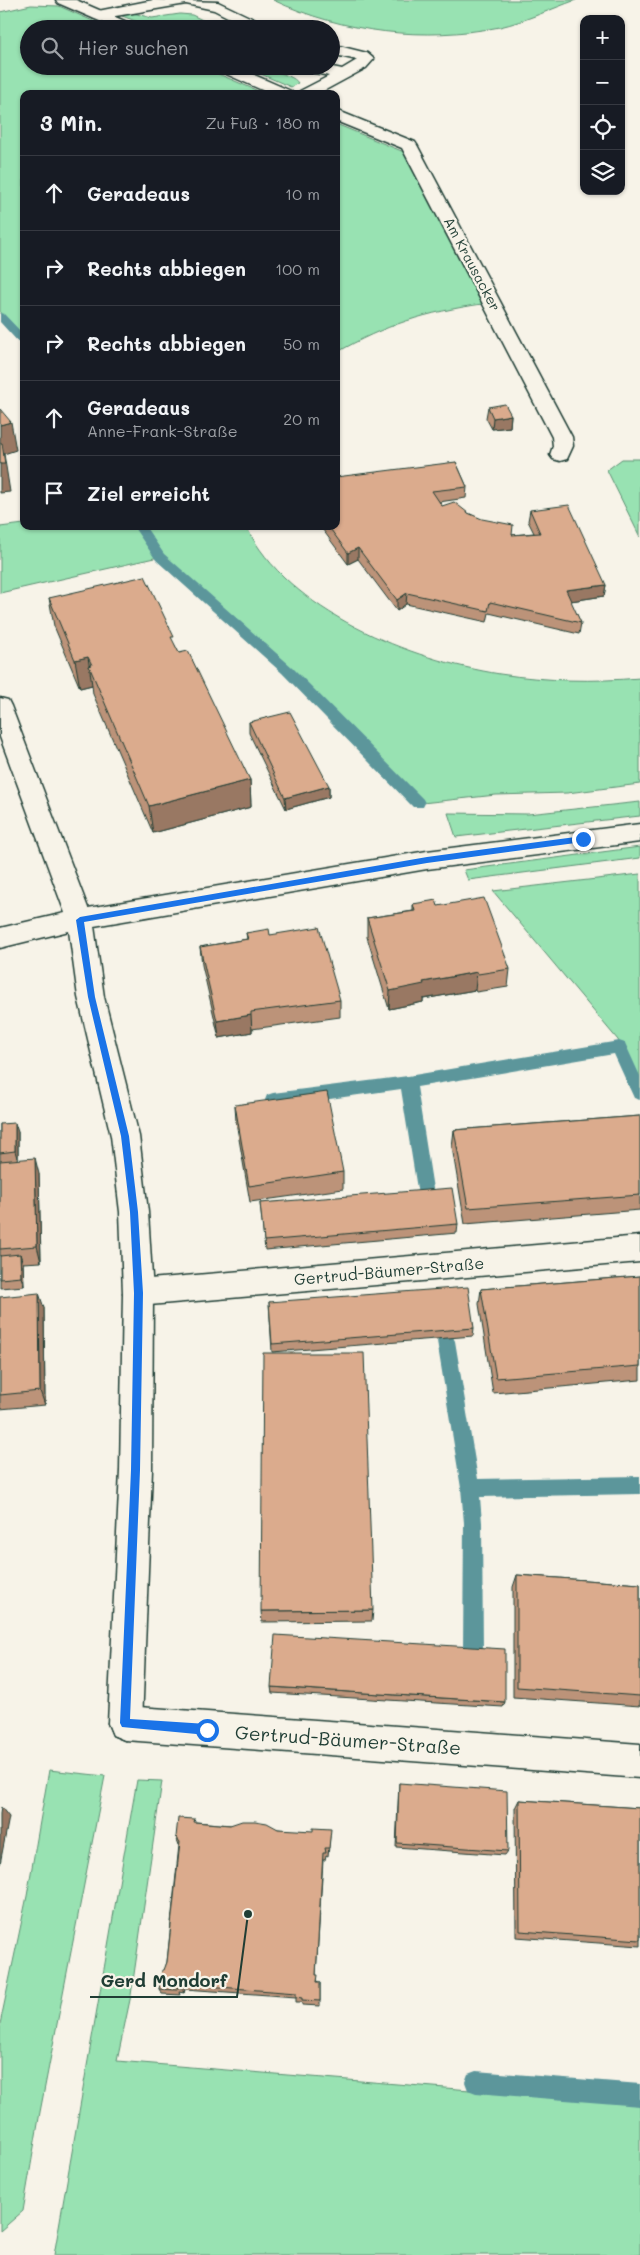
<!DOCTYPE html>
<html lang="de">
<meta charset="utf-8">
<style>
body{margin:0;font-family:Mali,sans-serif;background:#242831;color:#f1f3f6}
.controls{position:absolute;right:15px;top:15px;display:grid;overflow:hidden;border-radius:10px;box-shadow:0 1px 4px #0004}
.controls button{width:45px;height:45px;display:grid;place-items:center;padding:0;border:0;border-bottom:1px solid #363941;background:#171b24;color:#f1f3f6;font:25px sans-serif}
.stop{position:absolute;width:15px;height:15px;margin:-11px;border:4px solid #1a73e8;border-radius:50%;background:#fff}
.stop.end{background:#1a73e8;border-color:#fff;box-shadow:0 1px 5px #0008}
.list{margin:0;padding:0;list-style:none}
h2{display:flex;justify-content:space-between;align-items:center;height:65px;margin:0;padding:0 20px;font-size:21px}
h2 small{font-size:16px;font-weight:400;color:#9ea1a6}
.list li{display:grid;grid-template-columns:32px 1fr auto;gap:15px;align-items:center;box-sizing:border-box;height:75px;padding:0 20px;border-top:1px solid #363941}
.list b{display:block;font-size:19px;white-space:nowrap}
.list p{margin:0;font-size:16px;white-space:nowrap;color:#9ea1a6}
.list em{font-size:16px;font-style:normal;color:#9ea1a6}
.icon{flex:none;width:28px;height:28px;fill:none;stroke:currentColor;stroke-width:2;stroke-linecap:round;stroke-linejoin:round}
.map{position:relative;flex:none;width:640px;height:2255px;overflow:hidden}
.search{position:absolute;background:#171b24;box-shadow:0 1px 4px #0004;left:20px;top:20px;width:320px;height:55px;display:flex;align-items:center;gap:12px;box-sizing:border-box;padding:0 18px;border-radius:28px;color:#9ea1a6;font-size:19px}
.panel{position:absolute;background:#171b24;box-shadow:0 1px 4px #0004;left:20px;top:90px;width:320px;height:440px;border-radius:10px}
.map>svg:first-child{display:block}
.green{fill:#98e2b2;stroke:#5c9073}
.lines{fill:none;stroke-linecap:round;stroke-linejoin:round}
.stream{fill:#5b969b;fill-rule:evenodd}
.service-casing{stroke:#1f3d34;stroke-width:3}
.minor-casing{stroke:#1f3d34;stroke-width:3}
.service{fill:#f7f3e8;fill-rule:evenodd}
.minor{fill:#f7f3e8;fill-rule:evenodd}
.wall{fill:#bc9379;stroke:#1f3d34}
.shaded-wall{fill:#997863;stroke:#1f3d34}
.building{fill:#dbab8d;stroke:#1f3d34}
.route{fill:#1a73e8}
.labels{text-anchor:middle;stroke-width:4.5;stroke-linejoin:round;paint-order:stroke}
.far-street-label{font-size:14px;fill:#1f3d34;stroke:#f7f3e8}
.street-label{font-size:16px;fill:#1f3d34;stroke:#f7f3e8}
.near-street-label{font-size:19px;fill:#1f3d34;stroke:#f7f3e8}
.leader{fill:none;stroke:#1f3d34;stroke-width:2}
.callout-dot{fill:#1f3d34;stroke:#f7f3e8;stroke-width:2}
.callout-label{font-size:18px;text-anchor:middle;font-weight:bold;fill:#1f3d34;stroke:#f7f3e8;stroke-width:4.5;stroke-linejoin:round;paint-order:stroke}
</style>
<div class="map">
<svg width="640" height="2255" viewBox="0 0 640 2255">
<rect width="100%" height="100%" fill="#f7f3e8"/>
<filter id="ink" filterUnits="userSpaceOnUse"><feTurbulence type="fractalNoise" baseFrequency=".02" numOctaves="2"/><feDisplacementMap in="SourceGraphic" scale="10" xChannelSelector="R" yChannelSelector="G"/><feConvolveMatrix kernelMatrix="1 2 1 2 8 2 1 2 1" color-interpolation-filters="sRGB"/></filter>
<g filter="url(#ink)">
<path class="green" d="M273 0H576C551 9 526 21 500 27 423 42 344 33 273 0Z
M31 5 59 6 111 29H29V66H200L265 94H24V339L0 314V12Z
M129 12 152 18 180 14 192 15 221 29 184 25 157 29 122 16Z
M242 66C253 66 293 73 298 83L291 87Z
M336 124 404 152 482 304C427 312 384 325 336 353Z
M622 459H640V537L607 470Z
M24 524V526H246C288 612 411 660 500 674 546 681 594 682 640 678V784L567 793 496 795 422 803 267 649 163 556 0 593V527Z
M640 802V816L456 837 448 813 528 814Z
M640 847V858L468 880 464 870Z
M640 874V1088L618 1040 493 891Z
M49 1770 105 1776 40 2112 23 2211 0 2231V2024L27 1896Z
M137 1780 162 1781 131 1995 117 2061 640 2104V2255H54Z"/>
<g class="lines">
<path class="stream" d="M0 313 4 314 24 335V345L20 344 0 322Z
M133 526H145L164 554 292 667 423 799 425 803 423 807H413L282 673 156 560Z
M619 1041 625 1043 640 1076V1100L634 1098 614 1054 417 1087 434 1195 432 1200 426 1202 420 1200 418 1195 401 1089 273 1107 267 1105 265 1100 267 1095 273 1093 408 1076Z
M446 1333 452 1335 455 1341 478 1479 640 1476V1494L480 1497 482 1523 483 1653 480 1660 473 1663 466 1660 463 1653 464 1523 461 1488 437 1341 440 1335Z
M476 2071 640 2084V2106L476 2093 468 2090 465 2082 468 2074Z"/>
<defs>
<path id="service" d="M153 0 218 2 268 26 270 29H251L214 10 186 4 98 19 93 18 91 15 93 12Z
M331 44 367 53 374 59 366 68 318 94H298L300 91 329 76 297 69 294 66H328L342 69 357 60 331 54Z
M640 1236V1262L138 1306 128 1302 123 1293 128 1284 138 1280Z
M125 1706 640 1744V1778L125 1740 113 1735 108 1723 113 1711Z"/>
<path id="minor" d="M56 0H76L136 26 138 29H118L58 3Z
M212 66H234L291 91 293 94H271L215 69Z
M336 110 415 142 417 145 572 437 573 446 567 459 560 461 553 459 550 455 553 446 552 437 402 148 336 121Z
M0 698 8 700 11 706 88 908 427 851 640 824V842L427 869 94 926 104 997 139 1136 148 1212 153 1293 152 1470 142 1723 137 1735 125 1740 113 1735 108 1723 120 1470 123 1293 120 1212 111 1136 78 997 69 931 0 948V928L65 913 0 737Z"/>
</defs>
<use href="#service" class="service-casing"/>
<use href="#minor" class="minor-casing"/>
<use href="#service" class="service"/>
<use href="#minor" class="minor"/>
</g>
<path class="wall" d="M488 407 511 415 510 427 492 429 486 418Z
M456 462 467 487 466 498 439 502 442 506 468 513 512 535 534 533 528 521 530 510 606 585 604 596 570 601 581 623 579 634 489 613 487 622 406 604 397 611 358 559 348 564 320 526H336Z
M49 598 174 644 179 653 250 780 251 807 153 833 93 694 92 685 80 688 54 626Z
M249 722 329 786V797L286 809 249 733Z
M413 904 438 906 510 969 508 987 476 992 475 990 423 999V1002L389 1009 367 937V918L413 911Z
M246 933 270 935 340 1000V1017L252 1029V1032L219 1038 202 965 200 947 247 939Z
M235 1105 343 1172V1189L250 1202 236 1122Z
M640 1116V1210L465 1224 452 1147 454 1130Z
M0 1124 18 1132V1160L39 1174 41 1262 23 1263 24 1286 0 1288Z
M260 1203 458 1224 457 1233 265 1250Z
M640 1276V1380L493 1393 479 1304 481 1289Z
M0 1297 44 1308 45 1405 0 1409Z
M269 1302 474 1328 473 1336 272 1352Z
M517 1575 640 1584V1706L513 1697V1587Z
M373 1610 372 1621 262 1622 261 1611Z
M271 1687 505 1702 503 1707 272 1693Z
M399 1783 508 1851 505 1855 396 1847Z
M519 1800 640 1808V1946L516 1937 515 1808Z
M196 1822 278 1829 330 1836 328 1856 326 1855 325 1860H323L316 1975 318 1982H320V2006L302 2005V2002H296V1997L185 1989 184 1993 179 1992 180 1995 162 1994 159 1989 167 1962 179 1845 176 1837Z"/>
<path class="shaded-wall" d="M511 415 510 427 492 429 493 418Z
M11 422 16 450 4 454 10 492 0 493V425Z
M358 548V559L348 564V553Z
M606 585 604 596 564 602 566 590Z
M407 593 406 604 397 611V600Z
M88 657 92 685 80 688 75 660Z
M250 780 251 807 153 833 149 806Z
M329 786V797L286 809 285 798Z
M477 972 475 990 423 999V1002L389 1009 390 991 423 982Z
M251 1015 252 1032 219 1038 217 1021Z
M15 1123 18 1132V1161L15 1151Z
M35 1158 39 1174 41 1262 37 1246Z
M20 1254 23 1263 24 1286 21 1277Z
M39 1293 44 1308 45 1405 40 1391Z
M1 1807 9 1817 0 1864V1814Z
M182 1984 185 1989 184 1993 181 1988Z"/>
<path class="building" d="M505 404 511 415 493 418 488 407Z
M0 409 11 422 0 425Z
M0 443H2L5 464H0Z
M456 462 467 487 432 491 442 506 454 502 468 513 482 519 513 525 512 535 540 533 530 510 569 505 606 585 566 590 581 623 490 602 488 611 407 593 397 600 358 548 348 553 328 526H336V477Z
M145 576 174 637H171L179 653 188 651 250 780 149 806 89 666 92 665 88 657 75 660 49 598Z
M290 712 329 786 285 798 249 722Z
M484 898 510 969 478 974 477 972 423 982 424 984 390 991 367 918 415 911 413 904 425 902 436 900 438 906Z
M319 927 340 1000 251 1012V1015L217 1021 200 947 248 939 246 933 269 929 270 935Z
M327 1092 343 1172 249 1186 235 1105Z
M640 1116V1195L468 1208 454 1130Z
M15 1123V1151L0 1153V1124Z
M35 1158 37 1246 0 1249V1161Z
M452 1188 458 1224 264 1241 260 1203Z
M20 1254 21 1277 0 1279V1256Z
M640 1276V1366L496 1378 481 1289Z
M468 1287 474 1328 272 1344 269 1302Z
M39 1293 40 1391 0 1395V1297Z
M263 1353H364L373 1610 261 1611Z
M517 1575 640 1584V1696L517 1687Z
M275 1635 505 1649V1702L271 1687Z
M399 1783 507 1791 508 1851 397 1843Z
M519 1800 640 1808V1940L520 1931Z
M178 1818 195 1819 194 1822 230 1825 242 1821H255L267 1823 278 1829 313 1831V1828L331 1829 329 1848H325L326 1853H323L316 1975H318L317 1982H320V2001L302 2000V1998L296 1997V1993L182 1984 181 1988 177 1987V1990L159 1989 162 1970H164L167 1962 180 1842 176 1837Z"/>
</g>
<path class="route" d="M583 836 586 839 583 842 427 863 84 922 95 997 129 1136 138 1212 143 1293 140 1470 130 1719 207 1724 212 1730 207 1735 122 1727 120 1723 131 1470 134 1293 130 1212 121 1136 88 997 76 920 80 917 427 857Z"/>
<g class="labels">
<g class="far-street-label">
<text transform="translate(472 264) rotate(62)" y="5">Am Krausacker</text>
</g>
<g class="street-label">
<text transform="translate(389 1271) rotate(-5)" y="6">Gertrud-Bäumer-Straße</text>
</g>
<g class="near-street-label">
<text transform="translate(348 1740) rotate(4)" y="7">Gertrud-Bäumer-Straße</text>
</g>
</g>
<path class="leader" d="M248 1914L237 1997H90"/>
<circle class="callout-dot" cx="248" cy="1914" r="5"/>
<g class="callout-label">
<text x="164" y="1987">Gerd Mondorf</text>
</g>
</svg>
<div class="controls">
<button>+</button>
<button>−</button>
<button><svg class="icon" aria-label="locate" viewBox="0 0 24 24"><circle cx="12" cy="12" r="6"/><path d="M12 2v4M12 18v4M2 12h4M18 12h4"/></svg></button>
<button><svg class="icon" aria-label="layers" viewBox="0 0 24 24"><path d="M12 4l9 5-9 5-9-5zM3 14l9 5 9-5"/></svg></button>
</div>
<div class="stop" style="left:207px;top:1730px"></div>
<div class="stop end" style="left:583px;top:839px"></div>
<div class="search"><svg class="icon" aria-label="search" viewBox="0 0 24 24"><circle cx="10" cy="10" r="6"/><path d="M15 15l6 6"/></svg>Hier suchen</div>
<section class="panel">
<h2>3 Min.<small>Zu Fuß · 180 m</small></h2>
<ul class="list">
<li><svg class="icon" aria-label="ahead" viewBox="0 0 24 24"><path d="M12 20V5M6 11l6-6 6 6"/></svg><div><b>Geradeaus</b></div><em>10 m</em></li>
<li><svg class="icon" aria-label="right" viewBox="0 0 24 24"><path d="M7 20v-9h11M14 6l5 5-5 5"/></svg><div><b>Rechts abbiegen</b></div><em>100 m</em></li>
<li><svg class="icon" aria-label="right" viewBox="0 0 24 24"><path d="M7 20v-9h11M14 6l5 5-5 5"/></svg><div><b>Rechts abbiegen</b></div><em>50 m</em></li>
<li><svg class="icon" aria-label="ahead" viewBox="0 0 24 24"><path d="M12 20V5M6 11l6-6 6 6"/></svg><div><b>Geradeaus</b><p>Anne-Frank-Straße</p></div><em>20 m</em></li>
<li><svg class="icon" aria-label="arrive" viewBox="0 0 24 24"><path d="M6 21V4h12l-3 4 3 4H6"/></svg><div><b>Ziel erreicht</b></div></li>
</ul>
</section>
</div>
